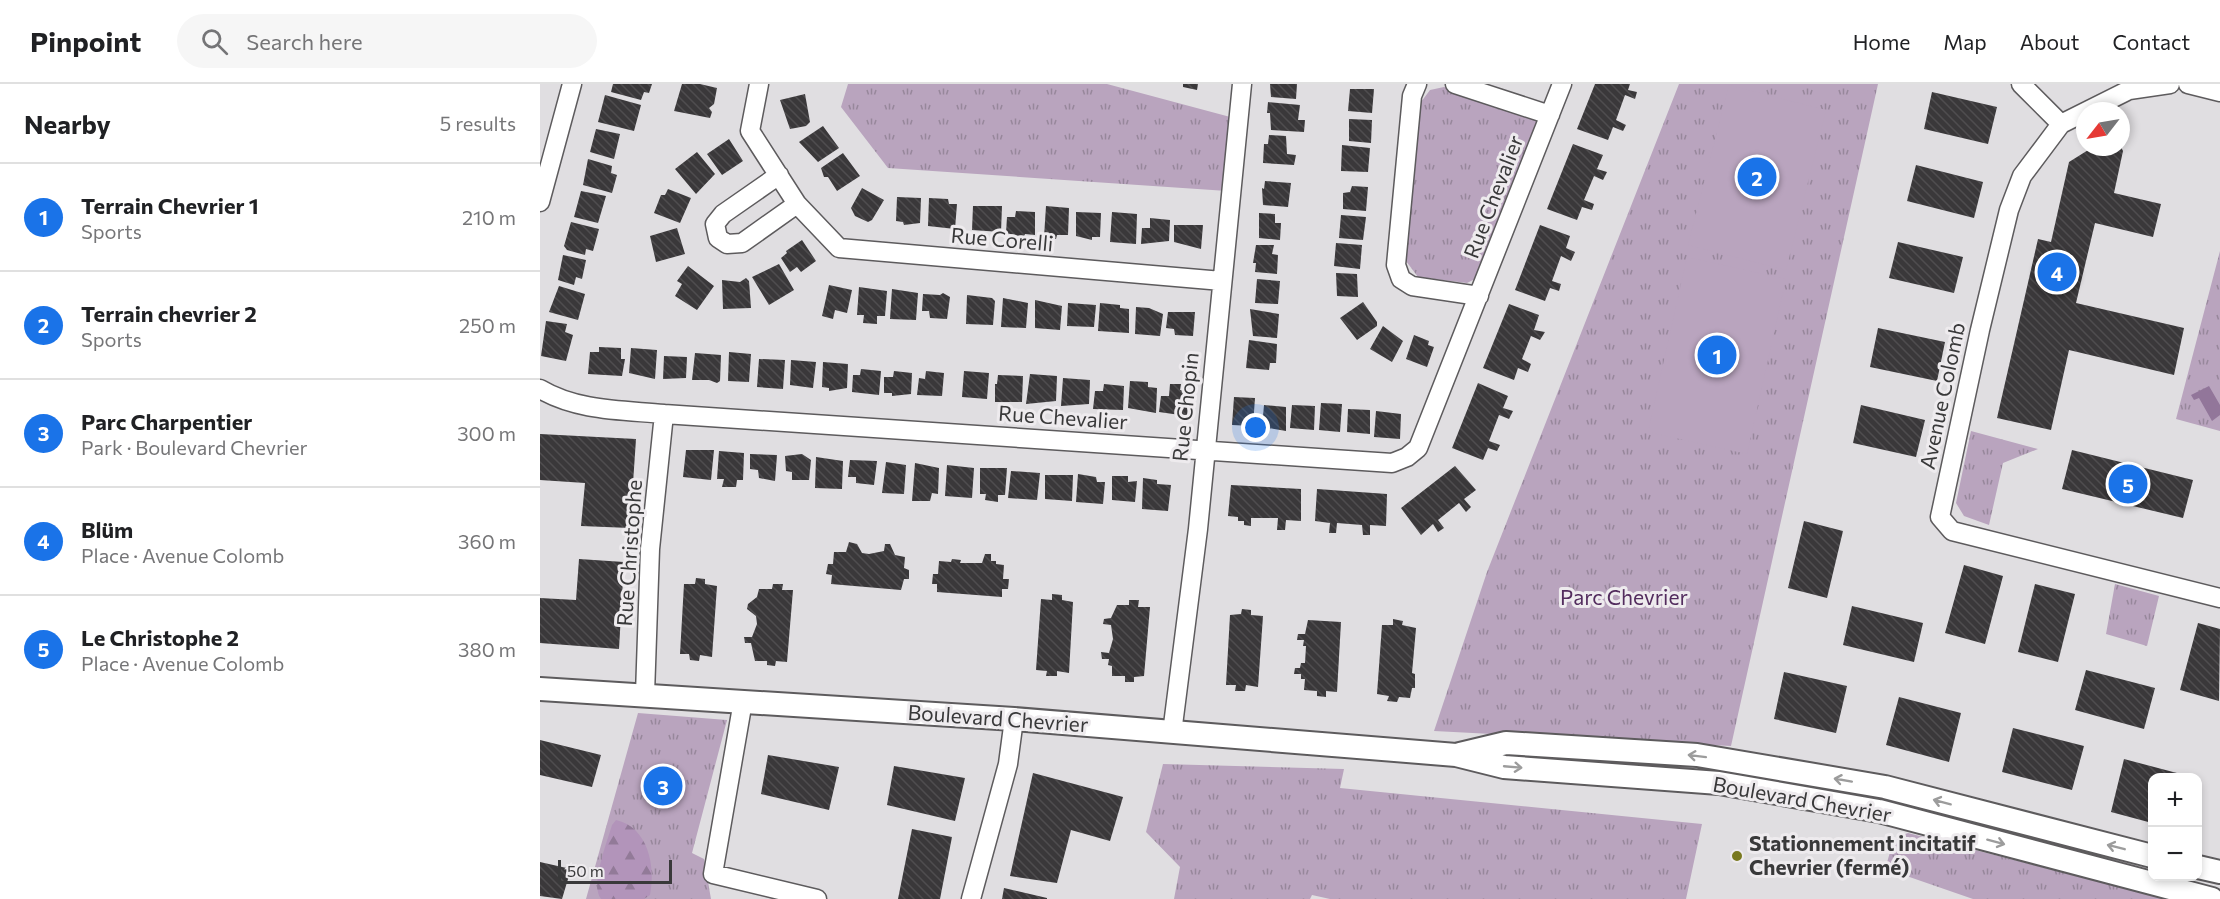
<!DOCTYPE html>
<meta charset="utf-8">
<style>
body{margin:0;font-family:Commissioner,sans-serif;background:#f6f6f6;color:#202124}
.controls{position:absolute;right:18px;bottom:18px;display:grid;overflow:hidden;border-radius:12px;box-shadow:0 3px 9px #0003}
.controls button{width:54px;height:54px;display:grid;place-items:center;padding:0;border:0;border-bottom:2px solid #e0e0e0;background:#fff;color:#202124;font:30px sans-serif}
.compass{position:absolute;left:1536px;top:18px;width:54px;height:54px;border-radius:50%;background:#fff;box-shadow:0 3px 9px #0003;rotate:239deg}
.scale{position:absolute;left:18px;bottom:15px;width:114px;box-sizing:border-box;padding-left:6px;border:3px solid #39393a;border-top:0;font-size:16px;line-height:21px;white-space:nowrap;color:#39393a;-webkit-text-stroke:4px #eeebee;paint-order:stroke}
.you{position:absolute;left:716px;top:344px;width:21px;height:21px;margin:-15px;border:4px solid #fff;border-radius:50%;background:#1a73e8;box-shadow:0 0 0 9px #1a73e833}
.badge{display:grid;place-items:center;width:39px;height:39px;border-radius:50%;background:#1a73e8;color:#fff;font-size:20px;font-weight:700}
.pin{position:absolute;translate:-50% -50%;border:3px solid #fff;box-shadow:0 2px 6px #0006}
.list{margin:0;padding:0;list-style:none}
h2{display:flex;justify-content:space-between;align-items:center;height:78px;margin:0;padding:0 24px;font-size:26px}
h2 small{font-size:20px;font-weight:400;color:#757577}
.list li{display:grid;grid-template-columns:39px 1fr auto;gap:18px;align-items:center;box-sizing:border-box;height:108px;padding:0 24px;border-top:2px solid #e0e0e0}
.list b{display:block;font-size:22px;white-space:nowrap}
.list p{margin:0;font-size:20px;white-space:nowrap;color:#757577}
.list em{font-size:20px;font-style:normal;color:#757577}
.icon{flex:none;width:33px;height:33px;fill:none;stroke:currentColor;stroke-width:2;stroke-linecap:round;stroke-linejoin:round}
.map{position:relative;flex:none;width:1680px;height:815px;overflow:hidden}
header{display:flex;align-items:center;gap:36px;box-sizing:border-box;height:84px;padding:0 30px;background:#fff;border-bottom:2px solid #e0e0e0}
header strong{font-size:28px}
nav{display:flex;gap:33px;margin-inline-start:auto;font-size:21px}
.search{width:420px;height:54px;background:#f6f6f6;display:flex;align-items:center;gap:15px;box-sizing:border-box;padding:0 21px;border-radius:33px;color:#757577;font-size:22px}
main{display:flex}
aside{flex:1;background:#fff}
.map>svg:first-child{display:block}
.grass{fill:url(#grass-tufts)}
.forest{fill:url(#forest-firs)}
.pitch{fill:#b9a4be}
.water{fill:#92769a}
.building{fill:url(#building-back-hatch)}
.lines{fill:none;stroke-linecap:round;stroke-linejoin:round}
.minor-casing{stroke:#5d5b5d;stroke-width:21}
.tertiary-casing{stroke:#5d5b5d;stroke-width:26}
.minor{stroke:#fff;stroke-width:18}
.tertiary{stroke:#fff;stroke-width:22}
.oneway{stroke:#9c9c9c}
.poi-dot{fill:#79791f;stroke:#eeebee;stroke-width:2}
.labels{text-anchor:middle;stroke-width:6;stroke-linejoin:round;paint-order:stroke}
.street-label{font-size:21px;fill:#39393a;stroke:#eeebee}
.park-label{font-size:21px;fill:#532c5e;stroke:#eeebee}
.poi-label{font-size:21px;font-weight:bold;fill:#39393a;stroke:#eeebee;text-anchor:start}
</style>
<header>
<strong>Pinpoint</strong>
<div class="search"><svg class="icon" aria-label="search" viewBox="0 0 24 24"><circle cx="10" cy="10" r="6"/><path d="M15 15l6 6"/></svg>Search here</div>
<nav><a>Home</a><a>Map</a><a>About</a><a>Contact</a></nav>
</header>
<main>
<aside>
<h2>Nearby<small>5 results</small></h2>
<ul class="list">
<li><span class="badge">1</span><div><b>Terrain Chevrier 1</b><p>Sports</p></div><em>210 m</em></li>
<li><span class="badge">2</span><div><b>Terrain chevrier 2</b><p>Sports</p></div><em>250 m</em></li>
<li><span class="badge">3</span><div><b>Parc Charpentier</b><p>Park · Boulevard Chevrier</p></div><em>300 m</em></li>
<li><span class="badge">4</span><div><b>Blüm</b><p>Place · Avenue Colomb</p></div><em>360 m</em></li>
<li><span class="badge">5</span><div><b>Le Christophe 2</b><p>Place · Avenue Colomb</p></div><em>380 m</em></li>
</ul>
</aside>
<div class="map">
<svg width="1680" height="815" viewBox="0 0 1680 815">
<defs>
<pattern id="grass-tufts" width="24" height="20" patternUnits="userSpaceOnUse" patternTransform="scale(1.5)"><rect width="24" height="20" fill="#b9a4be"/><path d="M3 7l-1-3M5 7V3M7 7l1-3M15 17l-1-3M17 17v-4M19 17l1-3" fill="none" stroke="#97879b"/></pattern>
<pattern id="forest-firs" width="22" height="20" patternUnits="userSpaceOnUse" patternTransform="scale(1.5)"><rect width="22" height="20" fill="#b294ba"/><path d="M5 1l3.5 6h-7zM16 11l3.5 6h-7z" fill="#927a98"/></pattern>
<pattern id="building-back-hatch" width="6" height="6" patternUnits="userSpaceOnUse" patternTransform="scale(1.5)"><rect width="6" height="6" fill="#3a383a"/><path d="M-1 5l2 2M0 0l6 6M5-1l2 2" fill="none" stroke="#4f4d4f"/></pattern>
</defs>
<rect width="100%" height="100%" fill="#e0dee1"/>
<path class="grass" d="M308 0H567L694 34 687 107 348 84 301 23Z
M1139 0H1338L1191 662 894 647 947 488Z
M904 3 1005 33 939 193 927 199 878 193 866 177 881 18 890 6Z
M1680 167V347L1636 335Z
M1431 347 1498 365 1463 379 1449 441 1424 432 1416 419Z
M1575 500 1619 512 1607 562 1566 550Z
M98 629 187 636 152 769 164 775 171 815H46Z
M623 680 804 685 800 704 1162 740 1146 815H790L772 811 770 815H634L640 783 606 748Z
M1368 749 1627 815H1433L1355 788 1347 779C1351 765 1353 754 1368 749Z"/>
<path class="forest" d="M76 736C108 743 116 782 110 811L104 815H61C50 801 67 758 72 741Z"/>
<path class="pitch" d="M1189 1 1286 26 1246 186 1148 161Z
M1147 173 1246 195 1207 370 1108 348Z"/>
<path class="water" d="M1669 302 1680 321V331L1672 337 1659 314 1654 316 1651 311Z"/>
<path class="building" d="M73 0H112L109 9 104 8 101 16 71 8Z
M142 0H160L177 4 174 20 169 24 172 28 170 34 134 27Z
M643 0H658L657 6 643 3Z
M730 0H757L756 15 731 13Z
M1055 0H1090L1088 6 1097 8 1095 15 1085 11 1076 36 1086 41 1083 47 1073 43 1068 56 1037 45Z
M810 5H834L832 29 808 27Z
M1392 8 1457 23 1448 60 1384 45Z
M265 10 270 38 266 42 250 45 240 16Z
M65 11 101 21 94 47 58 38Z
M728 18 760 21 758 36H765L764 48 731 46 730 29H727Z
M809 35 832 36 831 59 809 57Z
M283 42 299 64 278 78 259 58Z
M56 45 80 50 74 75 50 68Z
M729 51 746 52 747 70 756 71 754 81 723 79 724 60H728Z
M189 55 203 77 182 91 167 70Z
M1033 60 1063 71 1057 85 1067 88 1063 96 1054 92 1044 116 1054 120 1052 126 1042 123 1037 136 1007 125Z
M802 61 830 64 828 88 801 87Z
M1553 63H1581L1583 67 1574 109 1621 120 1613 153 1555 139 1536 219 1644 244 1634 291 1529 266 1511 346 1457 334 1498 155 1511 158 1529 78Z
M157 68 175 90 156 110 135 85Z
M303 69 320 92 297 107 288 93H284L281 84Z
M48 75 72 82 71 89 77 91 72 109 43 101Z
M1376 81 1443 98 1434 134 1367 117Z
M725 97 751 99 748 123 723 121 722 104 724 105Z
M812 102 828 103 826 127 803 125V109L810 108Z
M322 104 344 116 332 136 328 138 315 132 311 124Z
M128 105 151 114 140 139 114 129 121 111H125Z
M41 107 66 112 58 139 34 133Z
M357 113 381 114 380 139 364 141 363 138 356 137Z
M389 114 408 115 409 120H417L415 145 388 142Z
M433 122H462L461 148 432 146Z
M506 122 529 124 528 151H517L516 155 504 153Z
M476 127 495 128V151L485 150 484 153 466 149 467 133H475Z
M536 128 561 129 560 153H552V156L536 152Z
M572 128 597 130 596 160 570 158Z
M719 129 735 130V139H741L740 156 719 154Z
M801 131 826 133 823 156 799 154Z
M610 134 630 136 629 157 601 160 602 144H610Z
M31 138 59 145 53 167 46 165 45 171 27 166 24 162Z
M634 141H663L661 165 634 158Z
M1000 141 1030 152 1026 164 1035 168 1031 177 1021 172 1012 197 1021 200 1019 207 1010 204 1005 217 975 206Z
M137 144 145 170 116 178 110 152Z
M262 156 276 177 261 188 257 183 250 188 241 174 247 169 246 167Z
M1358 158 1423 173 1414 209 1349 194Z
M796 159 822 161 820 185 794 182Z
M716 161H734L732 170 738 171 737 190 715 188 716 179H713Z
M23 171 46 176 42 195 36 193 34 201 18 196Z
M239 180 254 206 229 221 212 193Z
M148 182 174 202 157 226 135 212 142 200 137 197Z
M796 189 817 190 818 213 797 212Z
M206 194 209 197 211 224 183 225 182 196 200 198Z
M717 195 740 197 738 220 715 219Z
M289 201 312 206 307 229 295 226 293 235 282 232Z
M19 202 45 210 38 236 9 228Z
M319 203 347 207 345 232H337V240L323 239 324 231H317Z
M352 205 378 209 376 236 350 235Z
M403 209 410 213 407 235 390 234 389 227H382L383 210 400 211Z
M427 211 452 214 455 217 453 241 426 240Z
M463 214 488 219 486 244 461 243Z
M495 216 522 222 520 246 495 244Z
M823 218 837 238V242L817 256 800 234Z
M528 219 556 221 554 243 527 242Z
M560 219 580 221V224L589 225V249L558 247Z
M969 220 999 231 994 246 1005 248 1000 256 991 252 982 275 991 280 988 288 978 284 974 296 943 284Z
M596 223 609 224 623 230 620 252 595 250Z
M710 225 739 230 737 254 713 252Z
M628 228H655L653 252 635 251 634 245 626 244Z
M6 237 27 240 25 248 33 251 26 277 1 272Z
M843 242 863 257 852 278 830 265Z
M1338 244 1405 258 1397 297 1330 283Z
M874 251 889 257 888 261 894 263 887 283 866 275Z
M709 256 737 260 736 279H730L729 286 706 284Z
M59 263 81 264V275H85L82 292 48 290 50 268H59Z
M91 264 117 266 115 295 89 289Z
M189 268 211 270 209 298 188 297Z
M155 269 181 271 180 297 177 299 169 296H152Z
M124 272 147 273 146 294 123 295Z
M219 275 245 276 243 305 217 303Z
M251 276 276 278 273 304 250 301Z
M283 278 308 280 307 304 289 307V304L282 303Z
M321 285 341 287 339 311 312 308 313 291H320Z
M354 287 372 289 371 310 352 312V309H344V293H353Z
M386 287 404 289 402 312 377 311 379 294 385 295Z
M424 287 449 289 447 315 422 313Z
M490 290 517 292 516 317 486 320Z
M458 291 483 292 482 318H455V300H457Z
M523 294 550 296 549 320 521 322Z
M590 297 608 298V303L617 304 616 329 588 324Z
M938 299 968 312 963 324 973 327 969 335 959 331 949 357 960 361 957 367 948 364 943 376 912 364Z
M564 300 584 302 583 326 553 325 555 307H563Z
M630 300H641L640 306 649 307 647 332 619 328 621 312H629Z
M694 313 715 314 713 342 692 341Z
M781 319 802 320 800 348 779 346Z
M724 321 746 323V347L722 343Z
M752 321 775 322 774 346 750 344Z
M1321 321 1385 336 1376 373 1313 359Z
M808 325 830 326V350L807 348Z
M836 327 861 330 860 355 834 353Z
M0 350 96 355 90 444 41 442 45 399 0 396Z
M146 366H174L171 396 143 393Z
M1532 366 1653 396 1643 434 1522 405Z
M179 367 204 369 203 396H197L196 403H182L184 395H177Z
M210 370 237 371 235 397 219 394 218 386 210 385Z
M262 370 271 376 269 396H252V388L246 387 245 372Z
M276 373 303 377 302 405 275 404Z
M310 376 337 377 334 401 316 399V393H308Z
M346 378 366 381 364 410 342 409Z
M375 379 399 384 398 410 392 409 390 417H372Z
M407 381 434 384 432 414 405 412Z
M915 382 936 406 924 415 931 423 926 428 919 419 898 436 904 444 898 448 893 440 881 451 861 424Z
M440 384H467L465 411H458V418L445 416 446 410H440Z
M471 387 500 389 497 416 468 414Z
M538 390 556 393 557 398H565L563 420 536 418Z
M505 391H533L532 417 505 415Z
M572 392H588V398L597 397 595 418 572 416Z
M603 394 617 396V400L631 401 628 427 602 425Z
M691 401 761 405V437L746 436 745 446H737L738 434H711V442L704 441V437H698V433L688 432Z
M777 405 847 410 846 442 830 441V451H823L822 441 797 439 796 449H789L790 439 775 437Z
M1264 437 1303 447 1287 514 1248 504Z
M309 458 317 460 322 469 329 470 344 467 345 460H350L355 471 365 473 364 484 369 486V495H364L361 506 291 500 292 491 286 490 288 480H293L294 468H306Z
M445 470H451V477H456V480L464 481 463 495H469L468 505H462V513L397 508V500H392L393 490H398L399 477 411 478 412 475 421 476 420 479H442Z
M39 475 84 478 79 565 0 559V514L36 516Z
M1424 481 1463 492 1445 560 1405 549Z
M156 494 165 495V500L177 502 172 573 160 571 159 577 150 576 149 570H140L144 500H155Z
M233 500H243L242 506H253L247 578 236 577 235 582 227 581V577H215L211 559H205L204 553H212L217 540 216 532 207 525 208 520 217 513 219 505H232Z
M1495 500 1535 510 1518 578 1478 568Z
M512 510 522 511V516L533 518 529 589 517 587V592H506L507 587 496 586 501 515 512 516Z
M589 516H599L598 523H610L604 592 594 593V598H585V592H572V582L568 581 569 575H562L561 568 569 569 573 555 571 541 563 540 564 535 571 534 577 521H589Z
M1312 522 1383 539 1374 578 1303 561Z
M702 525 711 526V531L723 532 718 603 706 601 705 607H695L696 601H686L690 531 701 530Z
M853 535 863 537 862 541 876 544 872 589 875 590V604H872L870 614 859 613 857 618 847 617 849 612 837 610 842 541H853Z
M768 536 801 538 797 608 786 607V613L777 612V607L764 606 765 595H761V590H754L755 584H760L761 579H765L766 562H763L764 556H757L758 550H765Z
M1658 539 1680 545 1679 617 1640 606Z
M1546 586 1615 604 1604 645 1535 626Z
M1244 588 1307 602 1296 649 1234 635Z
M1359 613 1421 629 1409 678 1346 661Z
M1473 644 1544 662 1532 706 1462 688Z
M0 656 61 671 52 703 0 691Z
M228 671 299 683 289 726 221 710Z
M1584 675 1652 693H1612V739L1571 728Z
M354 682 425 694 415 737 347 721Z
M493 689 583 713 570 757 531 746 517 799 470 792Z
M372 745 412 753 400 815H358Z
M0 778 31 785 22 815 0 812Z
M464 804 507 814V815H462Z"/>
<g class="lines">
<defs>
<path id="minor" d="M219 0 210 47 257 120 299 164 682 197
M877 0 872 12 856 181 861 195 872 202 939 212
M915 0 1010 31
M1481 0 1521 40
M1630 0 1589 6 1521 40 1482 92 1469 126 1440 246 1400 433 1412 447 1680 514
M1648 0 1680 8
M239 91 183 130 175 140 178 154 187 160 202 159 257 120
M0 118 32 0
M0 305C37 327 82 326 124 330L852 379 867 373 878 364 1022 0
M105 610 110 465 124 330
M203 617 173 790 277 815
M632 649 658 445 702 0
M431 815 468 680 474 635"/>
<path id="tertiary" d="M0 605 474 635 916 671 964 683 1179 699 1339 727 1672 815
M920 670 966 659 1157 671 1345 703 1612 772
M1658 783 1680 788"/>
</defs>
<use href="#minor" class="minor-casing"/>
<use href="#tertiary" class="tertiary-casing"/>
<use href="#minor" class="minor"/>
<use href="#tertiary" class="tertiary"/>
</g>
<defs><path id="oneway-shaft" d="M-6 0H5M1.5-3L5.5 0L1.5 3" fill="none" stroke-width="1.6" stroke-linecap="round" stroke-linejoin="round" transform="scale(1.5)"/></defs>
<g class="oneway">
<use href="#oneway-shaft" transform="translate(1157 672) rotate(-173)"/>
<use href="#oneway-shaft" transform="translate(973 683) rotate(5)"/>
<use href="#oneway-shaft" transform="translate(1303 696) rotate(-170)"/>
<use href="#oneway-shaft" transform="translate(1402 718) rotate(-165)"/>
<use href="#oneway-shaft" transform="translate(1456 758) rotate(15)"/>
<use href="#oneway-shaft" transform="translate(1576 763) rotate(-166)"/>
</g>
<circle class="poi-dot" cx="1197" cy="772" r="6"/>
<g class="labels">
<g class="street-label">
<text transform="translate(954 113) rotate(-69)" y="7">Rue Chevalier</text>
<text transform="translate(462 156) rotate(5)" y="7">Rue Corelli</text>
<text transform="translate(1403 312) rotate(-78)" y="7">Avenue Colomb</text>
<text transform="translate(646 323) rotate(-84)" y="7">Rue Chopin</text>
<text transform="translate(523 334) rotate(4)" y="7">Rue Chevalier</text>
<text transform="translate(90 469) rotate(-86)" y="7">Rue Christophe</text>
<text transform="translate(458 635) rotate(4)" y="7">Boulevard Chevrier</text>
<text transform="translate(1262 716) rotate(10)" y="7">Boulevard Chevrier</text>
</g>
<g class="park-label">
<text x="1084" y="521">Parc Chevrier</text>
</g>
<g class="poi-label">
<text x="1209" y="767">Stationnement incitatif<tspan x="1209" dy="24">Chevrier (fermé)</tspan></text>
</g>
</g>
</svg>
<div class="controls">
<button>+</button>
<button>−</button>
</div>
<svg class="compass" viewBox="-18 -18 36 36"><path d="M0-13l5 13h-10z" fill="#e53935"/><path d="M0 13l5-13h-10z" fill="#757577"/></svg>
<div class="scale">50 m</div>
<div class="you"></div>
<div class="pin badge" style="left:1177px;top:271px">1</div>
<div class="pin badge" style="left:1217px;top:93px">2</div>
<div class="pin badge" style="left:123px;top:702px">3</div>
<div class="pin badge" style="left:1517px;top:188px">4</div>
<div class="pin badge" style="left:1588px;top:400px">5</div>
</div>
</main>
